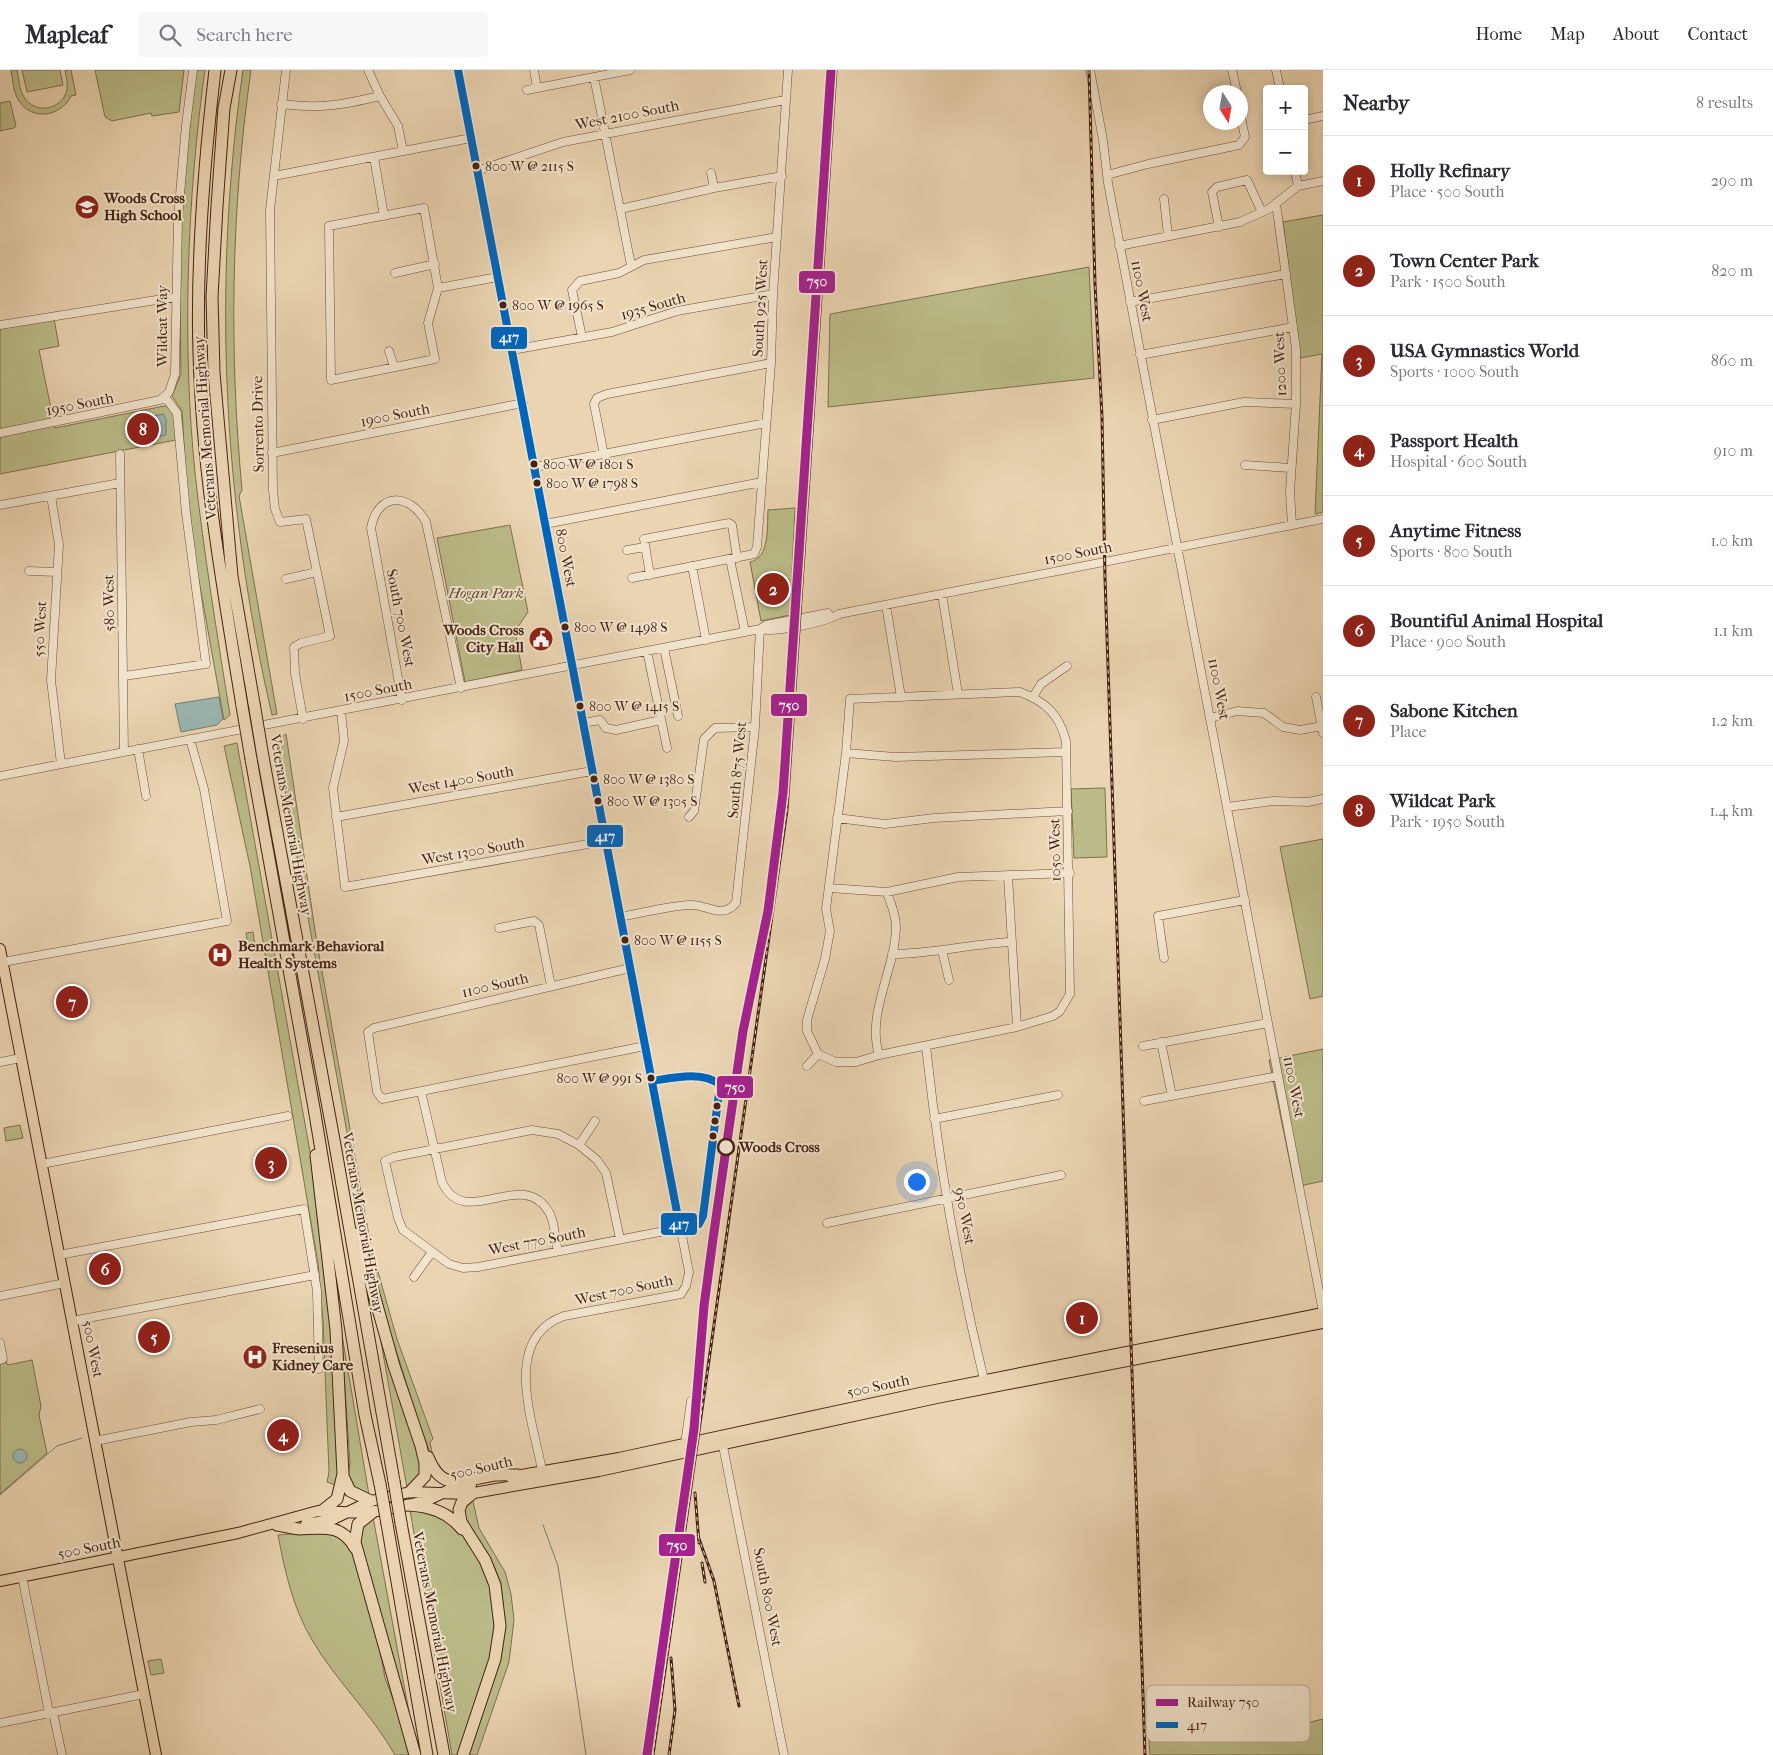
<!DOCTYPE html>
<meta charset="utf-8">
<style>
body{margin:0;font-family:"IM FELL French Canon",serif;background:#f7f7f7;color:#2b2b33}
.controls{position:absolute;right:15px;top:15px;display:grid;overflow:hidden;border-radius:5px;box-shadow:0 2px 12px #0003}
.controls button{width:45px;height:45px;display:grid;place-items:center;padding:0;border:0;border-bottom:1px solid #e1e1e2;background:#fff;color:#2b2b33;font:25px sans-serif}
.compass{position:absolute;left:1203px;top:15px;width:45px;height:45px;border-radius:50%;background:#fff;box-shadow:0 2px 12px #0003;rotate:169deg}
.you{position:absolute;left:916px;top:1111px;width:18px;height:18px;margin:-12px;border:4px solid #fff;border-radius:50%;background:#1a73e8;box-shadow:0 0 0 8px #1a73e833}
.badge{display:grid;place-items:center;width:32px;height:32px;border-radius:50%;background:#8f2418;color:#fff;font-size:16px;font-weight:700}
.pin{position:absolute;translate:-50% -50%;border:2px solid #fff;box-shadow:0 1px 5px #0006}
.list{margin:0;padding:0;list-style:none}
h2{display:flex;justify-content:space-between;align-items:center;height:65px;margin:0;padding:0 20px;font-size:21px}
h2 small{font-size:16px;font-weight:400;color:#7c7c81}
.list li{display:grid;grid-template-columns:32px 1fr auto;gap:15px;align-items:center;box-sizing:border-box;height:90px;padding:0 20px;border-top:1px solid #e1e1e2}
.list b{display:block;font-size:19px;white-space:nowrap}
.list p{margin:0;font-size:16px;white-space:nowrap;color:#7c7c81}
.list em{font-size:16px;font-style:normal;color:#7c7c81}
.icon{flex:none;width:28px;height:28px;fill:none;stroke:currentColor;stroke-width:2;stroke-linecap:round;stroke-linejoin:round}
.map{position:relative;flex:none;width:1323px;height:1685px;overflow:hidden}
header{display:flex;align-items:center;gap:30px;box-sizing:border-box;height:70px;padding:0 25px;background:#fff;border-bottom:1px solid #e1e1e2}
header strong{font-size:24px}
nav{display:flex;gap:28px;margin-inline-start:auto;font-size:18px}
.search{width:350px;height:45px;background:#f7f7f7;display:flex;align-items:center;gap:12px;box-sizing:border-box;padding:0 18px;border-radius:5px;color:#7c7c81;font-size:19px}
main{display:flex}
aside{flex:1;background:#fff}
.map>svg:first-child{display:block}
.green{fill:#bbbc89;stroke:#806f4e}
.water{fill:#9ab7b3;stroke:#787b73}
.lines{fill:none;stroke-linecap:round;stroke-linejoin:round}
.stream{stroke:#787b73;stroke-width:1}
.minor-casing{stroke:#6f4e3b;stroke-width:9}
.major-casing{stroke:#462214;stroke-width:12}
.highway-casing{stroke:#462214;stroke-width:13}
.minor{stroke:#f1e3cc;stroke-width:8}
.major{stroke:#ead4b1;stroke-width:10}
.highway{stroke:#ead4b1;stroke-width:11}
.rail-casing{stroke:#462214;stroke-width:3}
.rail{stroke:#f1e3cc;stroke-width:1;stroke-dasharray:4;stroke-linecap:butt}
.highway-bridge-casing{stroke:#462214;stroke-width:13;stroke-linecap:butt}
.highway-bridge{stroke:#ead4b1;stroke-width:11}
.bus-1-casing{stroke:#f1e3cc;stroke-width:11}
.bus-1{stroke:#0065bd;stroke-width:8}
.rail-1-casing{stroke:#f1e3cc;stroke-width:12}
.rail-1{stroke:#a4228e;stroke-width:9}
.bus-dot{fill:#462214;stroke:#f1e3cc;stroke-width:2}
.stop-dot{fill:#f1e3cc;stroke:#462214;stroke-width:2.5}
.labels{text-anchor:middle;stroke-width:4;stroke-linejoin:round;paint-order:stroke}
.bus-label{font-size:14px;fill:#462214;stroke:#f1e3cc;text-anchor:start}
.street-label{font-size:15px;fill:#462214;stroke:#f1e3cc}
.poi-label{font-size:15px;font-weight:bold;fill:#462214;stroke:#f1e3cc;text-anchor:start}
.park-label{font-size:15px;font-style:italic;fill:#634831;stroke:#f1e3cc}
.stop-label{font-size:15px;font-weight:bold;fill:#462214;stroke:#f1e3cc;text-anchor:start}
.key{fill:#f1e3cc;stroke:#bea995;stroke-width:1}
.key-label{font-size:14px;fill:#462214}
.line-badge{stroke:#f1e3cc;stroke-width:2}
.badge-label{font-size:14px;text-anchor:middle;font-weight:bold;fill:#fff}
</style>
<header>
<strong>Mapleaf</strong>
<div class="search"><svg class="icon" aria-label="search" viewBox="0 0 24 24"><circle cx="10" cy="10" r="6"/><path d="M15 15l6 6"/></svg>Search here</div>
<nav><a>Home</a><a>Map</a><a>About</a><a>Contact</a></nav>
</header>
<main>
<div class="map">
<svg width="1323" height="1685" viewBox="0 0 1323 1685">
<rect width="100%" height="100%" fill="#ead4b1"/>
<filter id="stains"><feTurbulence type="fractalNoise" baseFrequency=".004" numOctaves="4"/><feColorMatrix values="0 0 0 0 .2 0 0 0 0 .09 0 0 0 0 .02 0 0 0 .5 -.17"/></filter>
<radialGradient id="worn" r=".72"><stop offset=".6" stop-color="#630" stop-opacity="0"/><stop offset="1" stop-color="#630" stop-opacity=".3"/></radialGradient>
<path class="green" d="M11 0H17C19 9 19 19 24 27 35 45 62 40 67 20 68 13 66 6 65 0H71L76 25 71 26C61 47 32 51 19 31 13 22 13 10 11 0Z
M22 0H60L63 15 27 22Z
M95 0H184L179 42 152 46 151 43 112 51 105 47Z
M196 0H205C187 128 182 274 195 403 204 484 217 564 230 645L224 650 196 494 186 411 182 341 172 326 181 304 179 188 185 99Z
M243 0H251C231 140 229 280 242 420L239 426 277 644 272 645C223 434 212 216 243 0Z
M10 31 16 56 14 58 0 61V33Z
M1323 145V442L1315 444 1322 284 1300 288 1283 152Z
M1089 197 1094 308 828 337 830 244Z
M54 249 59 276 39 280 55 358 164 336 169 337 174 345 176 370 0 404V258Z
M795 438 790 545 761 551 750 492C770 488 767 457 768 440Z
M510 455 528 542 515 561 522 600 465 612 437 468Z
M286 664 316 867 371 1177 397 1269 433 1369 430 1372 433 1387 444 1402 443 1403 432 1388 419 1353 374 1211 276 671Z
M237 673 312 1093 333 1268 340 1417 327 1412 329 1402 323 1250 318 1193 250 796 224 676Z
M1105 718 1107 787 1074 788 1071 719Z
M1323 769V926L1310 929 1280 777Z
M253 862 255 876 248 878 246 863Z
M1323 979V1111L1295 1117 1269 990Z
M20 1055 23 1068 6 1071 4 1058Z
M341 1259 369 1425 354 1420 348 1408 350 1393Z
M379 1261 424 1402 407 1418Z
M32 1290 41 1336 39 1345 47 1383 0 1424V1294L6 1292 8 1295Z
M473 1431 479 1458 505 1502 511 1524 514 1550 509 1592 477 1685H468L504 1543 501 1515 495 1498 487 1483 464 1447 465 1438Z
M419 1439 454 1453 479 1487 492 1513 497 1565 461 1685H452L410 1440Z
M373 1447 409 1642 360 1471V1458Z
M333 1461 352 1478 379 1576 385 1608 403 1655 412 1685H395C372 1644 336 1611 312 1570 293 1538 285 1502 278 1465Z
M161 1589 164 1603 151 1605 148 1591Z
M1221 1634 1275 1661 1323 1649V1685H1150L1147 1637 1189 1641Z"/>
<path class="water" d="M163 344 166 349V365L130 372 128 352Z
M219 627 223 649 217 655 181 662 175 634Z
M13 1386a7 7 0 1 1 14 0a7 7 0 1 1-14 0Z"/>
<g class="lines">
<path class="stream" d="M0 1425 57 1376 82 1368
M543 1455 558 1496 586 1685"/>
<defs>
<path id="minor" d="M286 0 270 140 273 421 275 439 280 452 306 449 330 566 301 573 294 577 295 603 303 649
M368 0 380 26 398 56 403 81
M458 0 689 1202 686 1216 681 1224 564 1246C499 1269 535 1356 543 1406
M534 0 537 18
M1090 0 1103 70 1108 113 1323 1242
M1232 0 1237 22
M1276 0 1280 19
M594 7 631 195
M527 20 630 0
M281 34C320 39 342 35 380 26
M1304 50 1323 46
M374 87 384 146
M477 101 563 72 785 30
M1295 101 1298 116
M711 103 714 118
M1107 105 1148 94 1239 75 1245 67 1240 42
M274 106 471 68
M1164 129 1168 166
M1276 133 1296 279V334L1290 421 1292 455
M424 138 438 218 428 253 435 289 331 310 329 156Z
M620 139 714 118 782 106
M1219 157 1212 122 1217 117 1247 110 1262 142
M1119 176 1240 152 1269 139 1298 116 1323 111
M395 203 435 194
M438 218 498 207
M1130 232 1286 204
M0 255 175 227
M582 267 572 220 580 211 619 203 644 190 777 167
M512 280 612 262 677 241 773 224
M389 281 394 297
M1140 285 1293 257
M1152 350 1244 332 1296 334
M0 363 160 330 169 322 175 304 178 148 186 55 193 0
M272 383 523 333
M120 384 124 682
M604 385 594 334 597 328 607 324 771 293
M1245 395 1291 398
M535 397 766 353
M51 426 59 475 51 610 61 694
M0 435 120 413
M545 454 762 412
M627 480 645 477
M730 489 745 562
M692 496 706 570
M29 501 57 502
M650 505 644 469 729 453 732 455 737 488
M632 508 754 484 757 477 771 293 773 224 788 0
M286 509 317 502
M942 524 958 624
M886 535 901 627
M760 559 766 555 828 543
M664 578 678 646
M647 581 667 678
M124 606 206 594 186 443 177 343 165 327
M1020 622C1046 632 1059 644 1066 671L1070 924 1060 941 1053 946 1017 957 879 985 856 992H836L818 984 807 961V950L825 889 830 861 826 839 846 683 850 629Z
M1033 627 1041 614 1067 596
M1316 627 1323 663
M402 630 371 458C378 421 410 423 426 452L461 618
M341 641 344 671 333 718 345 817 605 771
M1211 648 1237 641 1264 643 1283 657 1300 660 1323 656
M583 653 600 650 606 658 616 660 661 650
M138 679 146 726
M846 683 895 687 1066 682
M0 706 760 559C775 563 826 552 839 544L1323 449
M1227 737 1273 731 1308 732 1323 729
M336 747 592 701
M689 747 694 741 704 669 715 658 755 657
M837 748 885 754 934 748 1068 741
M1008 806 1017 957
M829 818 887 822 958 807 1070 803
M620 847C643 843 667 836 690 835 708 834 721 850 736 833L755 657 760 559
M499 858 534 851 539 855 551 916
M942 880 949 910
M892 884C932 884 971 874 1010 872
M1164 888 1158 846 1245 830
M3 892 227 851 204 719 190 669
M630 898 374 958 368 962 377 1022 382 1029 645 976
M1161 972 1172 1026
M926 976C938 1089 958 1203 985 1314
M1143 976 1268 953
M879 985C866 942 896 899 896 856 896 845 890 832 887 822
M0 992 21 988
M807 996 818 984
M421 1021 442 1112C465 1163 523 1094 550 1144 555 1154 555 1170 558 1181
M1144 1031 1278 1006
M934 1049 1058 1025
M579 1075 595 1051
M42 1094 288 1046
M827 1153 1061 1105
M620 1169 606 1103 597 1090 579 1075 558 1064 532 1060 394 1087 385 1091 398 1148 403 1160 449 1194 463 1198 478 1197 680 1158
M59 1185 304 1139 317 1221 319 1299
M414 1207 432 1182
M0 1226 65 1213
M72 1251 315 1205
M0 1273 3 1289 0 1290
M95 1371 191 1352 216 1350 260 1339
M722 1371 784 1685
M685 1374 691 1331
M22 1506 49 1643
M53 1642 62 1685
M0 1653 144 1624"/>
<path id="major" d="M0 879 156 1685
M510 1407 619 1388 920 1323 1323 1243
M306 1454 331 1450 371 1431 410 1422 468 1424 599 1401 937 1328 1323 1253
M0 1511 238 1463 318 1441 366 1443 408 1435 428 1430 451 1419 471 1415"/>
<path id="highway" d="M215 0C204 94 196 189 199 283 202 402 223 519 242 636
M231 0 224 38 217 136 212 227 214 303 232 506 254 633
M263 687 335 1075 394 1411
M251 689 314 1038 365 1345 380 1414
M316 1085 336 1260 343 1404 337 1429 323 1440
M357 1164 394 1296 421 1376 425 1393V1406L410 1422
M428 1387C442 1423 462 1410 490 1406 499 1404 509 1405 518 1405
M343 1406 350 1421 371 1431
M408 1435C430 1436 448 1442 462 1459
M373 1442 358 1454 355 1472 415 1685
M401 1453 444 1685
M387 1454 427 1685
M277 1455C284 1456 293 1459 300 1459 324 1458 342 1454 355 1478
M463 1685 495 1589 500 1556 495 1515 485 1490 461 1452 459 1440 462 1432 473 1423"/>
</defs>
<use href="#minor" class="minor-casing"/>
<use href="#major" class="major-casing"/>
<use href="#highway" class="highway-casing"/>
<use href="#minor" class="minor"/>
<use href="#major" class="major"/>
<use href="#highway" class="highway"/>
<defs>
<path id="rail" d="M1089 0 1095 214 1102 347 1105 508 1145 1685
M695 1423 699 1473
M698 1466 714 1511 739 1636
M702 1493 705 1512
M653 1685 787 740 836 0
M669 1685 675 1640 671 1588"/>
</defs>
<use href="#rail" class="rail-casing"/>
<use href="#rail" class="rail"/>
<defs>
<path id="highway-bridge" d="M254 633 263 687
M242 636 251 689
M394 1411 401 1453
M380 1414 387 1454"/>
</defs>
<use href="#highway-bridge" class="highway-bridge-casing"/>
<use href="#highway-bridge" class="highway-bridge"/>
<defs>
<path id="bus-1" d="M458 0 680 1158 699 1154 703 1146 720 1015C704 1000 671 1008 652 1011"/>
</defs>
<use href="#bus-1" class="bus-1-casing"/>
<use href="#bus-1" class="bus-1"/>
<defs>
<path id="rail-1" d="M647 1685 694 1359 704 1236 713 1169 743 961 768 841 783 723 831 0"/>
</defs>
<use href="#rail-1" class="rail-1-casing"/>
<use href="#rail-1" class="rail-1"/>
</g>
<defs>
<symbol id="school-disc" viewBox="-11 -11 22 22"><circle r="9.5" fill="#8f2418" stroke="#f1e3cc"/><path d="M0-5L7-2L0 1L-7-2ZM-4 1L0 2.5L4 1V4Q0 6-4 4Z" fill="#fff"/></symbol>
<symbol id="civic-disc" viewBox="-11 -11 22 22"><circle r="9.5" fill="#8f2418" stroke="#f1e3cc"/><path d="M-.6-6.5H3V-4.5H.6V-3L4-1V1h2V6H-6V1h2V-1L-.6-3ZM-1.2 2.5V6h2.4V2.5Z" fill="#fff"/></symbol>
<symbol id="hospital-disc" viewBox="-11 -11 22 22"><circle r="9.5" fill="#8f2418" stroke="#f1e3cc"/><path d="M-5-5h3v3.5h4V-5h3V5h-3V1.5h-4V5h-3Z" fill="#fff"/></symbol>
</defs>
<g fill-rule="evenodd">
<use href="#school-disc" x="73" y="123" width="28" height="28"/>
<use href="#civic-disc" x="527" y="555" width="28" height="28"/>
<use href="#hospital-disc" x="206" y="871" width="28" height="28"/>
<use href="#hospital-disc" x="241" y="1273" width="28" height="28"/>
</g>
<g class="bus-dot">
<circle cx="476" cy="96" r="4.5"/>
<circle cx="503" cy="235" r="4.5"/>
<circle cx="534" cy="394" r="4.5"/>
<circle cx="537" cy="413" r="4.5"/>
<circle cx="565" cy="557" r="4.5"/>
<circle cx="580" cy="636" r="4.5"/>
<circle cx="594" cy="709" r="4.5"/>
<circle cx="598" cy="731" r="4.5"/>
<circle cx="625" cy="870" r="4.5"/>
<circle cx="651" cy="1008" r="4.5"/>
<circle cx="717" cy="1036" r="4.5"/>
<circle cx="715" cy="1051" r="4.5"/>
<circle cx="713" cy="1066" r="4.5"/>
</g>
<circle class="stop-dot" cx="726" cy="1077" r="8"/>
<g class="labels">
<g class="bus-label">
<text x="485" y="101">800 W @ 2115 S</text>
<text x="512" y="240">800 W @ 1965 S</text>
<text x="543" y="399">800 W @ 1801 S</text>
<text x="546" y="418">800 W @ 1798 S</text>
<text x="574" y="562">800 W @ 1498 S</text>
<text x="589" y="641">800 W @ 1415 S</text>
<text x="603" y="714">800 W @ 1380 S</text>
<text x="607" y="736">800 W @ 1305 S</text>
<text x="634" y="875">800 W @ 1155 S</text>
<text x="642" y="1013" text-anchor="end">800 W @ 991 S</text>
</g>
<g class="street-label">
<text transform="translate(627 45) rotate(-11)" y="5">West 2100 South</text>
<text transform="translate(1142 221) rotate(79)" y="5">1100 West</text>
<text transform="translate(653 236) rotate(-16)" y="5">1935 South</text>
<text transform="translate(760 238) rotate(-87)" y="5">South 925 West</text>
<text transform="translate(162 256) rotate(-90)" y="5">Wildcat Way</text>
<text transform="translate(1280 294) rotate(-92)" y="5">1200 West</text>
<text transform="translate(80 334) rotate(-11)" y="5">1950 South</text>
<text transform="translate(395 345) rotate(-11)" y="5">1900 South</text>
<text transform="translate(258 354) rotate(-91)" y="5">Sorrento Drive</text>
<text transform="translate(205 358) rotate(-94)" y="5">Veterans Memorial Highway</text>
<text transform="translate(1078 483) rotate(-11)" y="5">1500 South</text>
<text transform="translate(566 488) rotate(79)" y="5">800 West</text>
<text transform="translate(109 533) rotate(-91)" y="5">580 West</text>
<text transform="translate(401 548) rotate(79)" y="5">South 700 West</text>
<text transform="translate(40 559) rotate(-87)" y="5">550 West</text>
<text transform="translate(1219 619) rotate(79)" y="5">1100 West</text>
<text transform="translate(378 620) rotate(-11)" y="5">1500 South</text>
<text transform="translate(737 700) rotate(-85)" y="5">South 875 West</text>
<text transform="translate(461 710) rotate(-10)" y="5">West 1400 South</text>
<text transform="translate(291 755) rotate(80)" y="5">Veterans Memorial Highway</text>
<text transform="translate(1055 780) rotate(-91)" y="5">1050 West</text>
<text transform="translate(473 781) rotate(-10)" y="5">West 1300 South</text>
<text transform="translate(495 915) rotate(-13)" y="5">1100 South</text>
<text transform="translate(1294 1017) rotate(79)" y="5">1100 West</text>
<text transform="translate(965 1146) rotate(79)" y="5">950 West</text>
<text transform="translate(363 1153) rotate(80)" y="5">Veterans Memorial Highway</text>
<text transform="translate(537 1171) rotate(-11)" y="5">West 770 South</text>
<text transform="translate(624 1220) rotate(-12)" y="5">West 700 South</text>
<text transform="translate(93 1279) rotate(79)" y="5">500 West</text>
<text transform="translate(878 1316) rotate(-12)" y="5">500 South</text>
<text transform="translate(481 1398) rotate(-13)" y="5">500 South</text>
<text transform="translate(89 1478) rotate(-11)" y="5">500 South</text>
<text transform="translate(768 1527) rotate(79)" y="5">South 800 West</text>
<text transform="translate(435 1552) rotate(79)" y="5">Veterans Memorial Highway</text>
</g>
<g class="poi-label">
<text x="104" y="133">Woods Cross<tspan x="104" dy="17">High School</tspan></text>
<text x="524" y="565" text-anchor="end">Woods Cross<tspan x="524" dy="17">City Hall</tspan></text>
<text x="238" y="881">Benchmark Behavioral<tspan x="238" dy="17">Health Systems</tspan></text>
<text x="272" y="1283">Fresenius<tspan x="272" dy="17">Kidney Care</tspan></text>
</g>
<g class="park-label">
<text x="486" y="528">Hogan Park</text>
</g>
<g class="stop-label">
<text x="739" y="1082">Woods Cross</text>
</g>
</g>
<rect x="1146" y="1615" width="164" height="57" rx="8" class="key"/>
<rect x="1156" y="1629" width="22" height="7" fill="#a4228e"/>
<rect x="1156" y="1652" width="22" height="6" fill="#0065bd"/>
<g class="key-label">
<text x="1187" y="1637">Railway 750</text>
<text x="1187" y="1660">417</text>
</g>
<g class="line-badge">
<rect x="798" y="200" width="38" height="24" rx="5" fill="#a4228e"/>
<rect x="490" y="256" width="38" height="24" rx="5" fill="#0065bd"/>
<rect x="770" y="623" width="38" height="24" rx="5" fill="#a4228e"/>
<rect x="586" y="754" width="38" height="24" rx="5" fill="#0065bd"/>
<rect x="716" y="1005" width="38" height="24" rx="5" fill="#a4228e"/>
<rect x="660" y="1142" width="38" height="24" rx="5" fill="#0065bd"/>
<rect x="658" y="1463" width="38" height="24" rx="5" fill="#a4228e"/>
</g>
<g class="badge-label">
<text x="817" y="216">750</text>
<text x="509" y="272">417</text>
<text x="789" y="640">750</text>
<text x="605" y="771">417</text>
<text x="735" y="1022">750</text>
<text x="679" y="1159">417</text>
<text x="677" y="1480">750</text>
</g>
<rect width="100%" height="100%" filter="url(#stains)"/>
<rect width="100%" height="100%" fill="url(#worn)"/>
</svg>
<div class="controls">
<button>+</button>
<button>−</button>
</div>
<svg class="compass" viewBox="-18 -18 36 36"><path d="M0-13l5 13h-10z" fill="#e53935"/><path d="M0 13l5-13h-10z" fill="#7c7c81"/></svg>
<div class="you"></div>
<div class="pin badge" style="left:1082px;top:1248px">1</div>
<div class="pin badge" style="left:773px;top:519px">2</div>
<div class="pin badge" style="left:271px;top:1093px">3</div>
<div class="pin badge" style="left:283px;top:1365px">4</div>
<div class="pin badge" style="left:154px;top:1267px">5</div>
<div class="pin badge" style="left:105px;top:1199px">6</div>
<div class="pin badge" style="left:72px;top:932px">7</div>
<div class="pin badge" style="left:143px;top:359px">8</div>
</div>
<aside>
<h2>Nearby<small>8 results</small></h2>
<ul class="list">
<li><span class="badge">1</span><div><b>Holly Refinary</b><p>Place · 500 South</p></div><em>290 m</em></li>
<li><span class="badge">2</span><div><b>Town Center Park</b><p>Park · 1500 South</p></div><em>820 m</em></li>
<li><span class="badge">3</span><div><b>USA Gymnastics World</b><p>Sports · 1000 South</p></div><em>860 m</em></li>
<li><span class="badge">4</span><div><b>Passport Health</b><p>Hospital · 600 South</p></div><em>910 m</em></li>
<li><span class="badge">5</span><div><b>Anytime Fitness</b><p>Sports · 800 South</p></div><em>1.0 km</em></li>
<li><span class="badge">6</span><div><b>Bountiful Animal Hospital</b><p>Place · 900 South</p></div><em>1.1 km</em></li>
<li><span class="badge">7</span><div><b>Sabone Kitchen</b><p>Place</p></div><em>1.2 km</em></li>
<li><span class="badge">8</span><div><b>Wildcat Park</b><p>Park · 1950 South</p></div><em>1.4 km</em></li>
</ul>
</aside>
</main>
